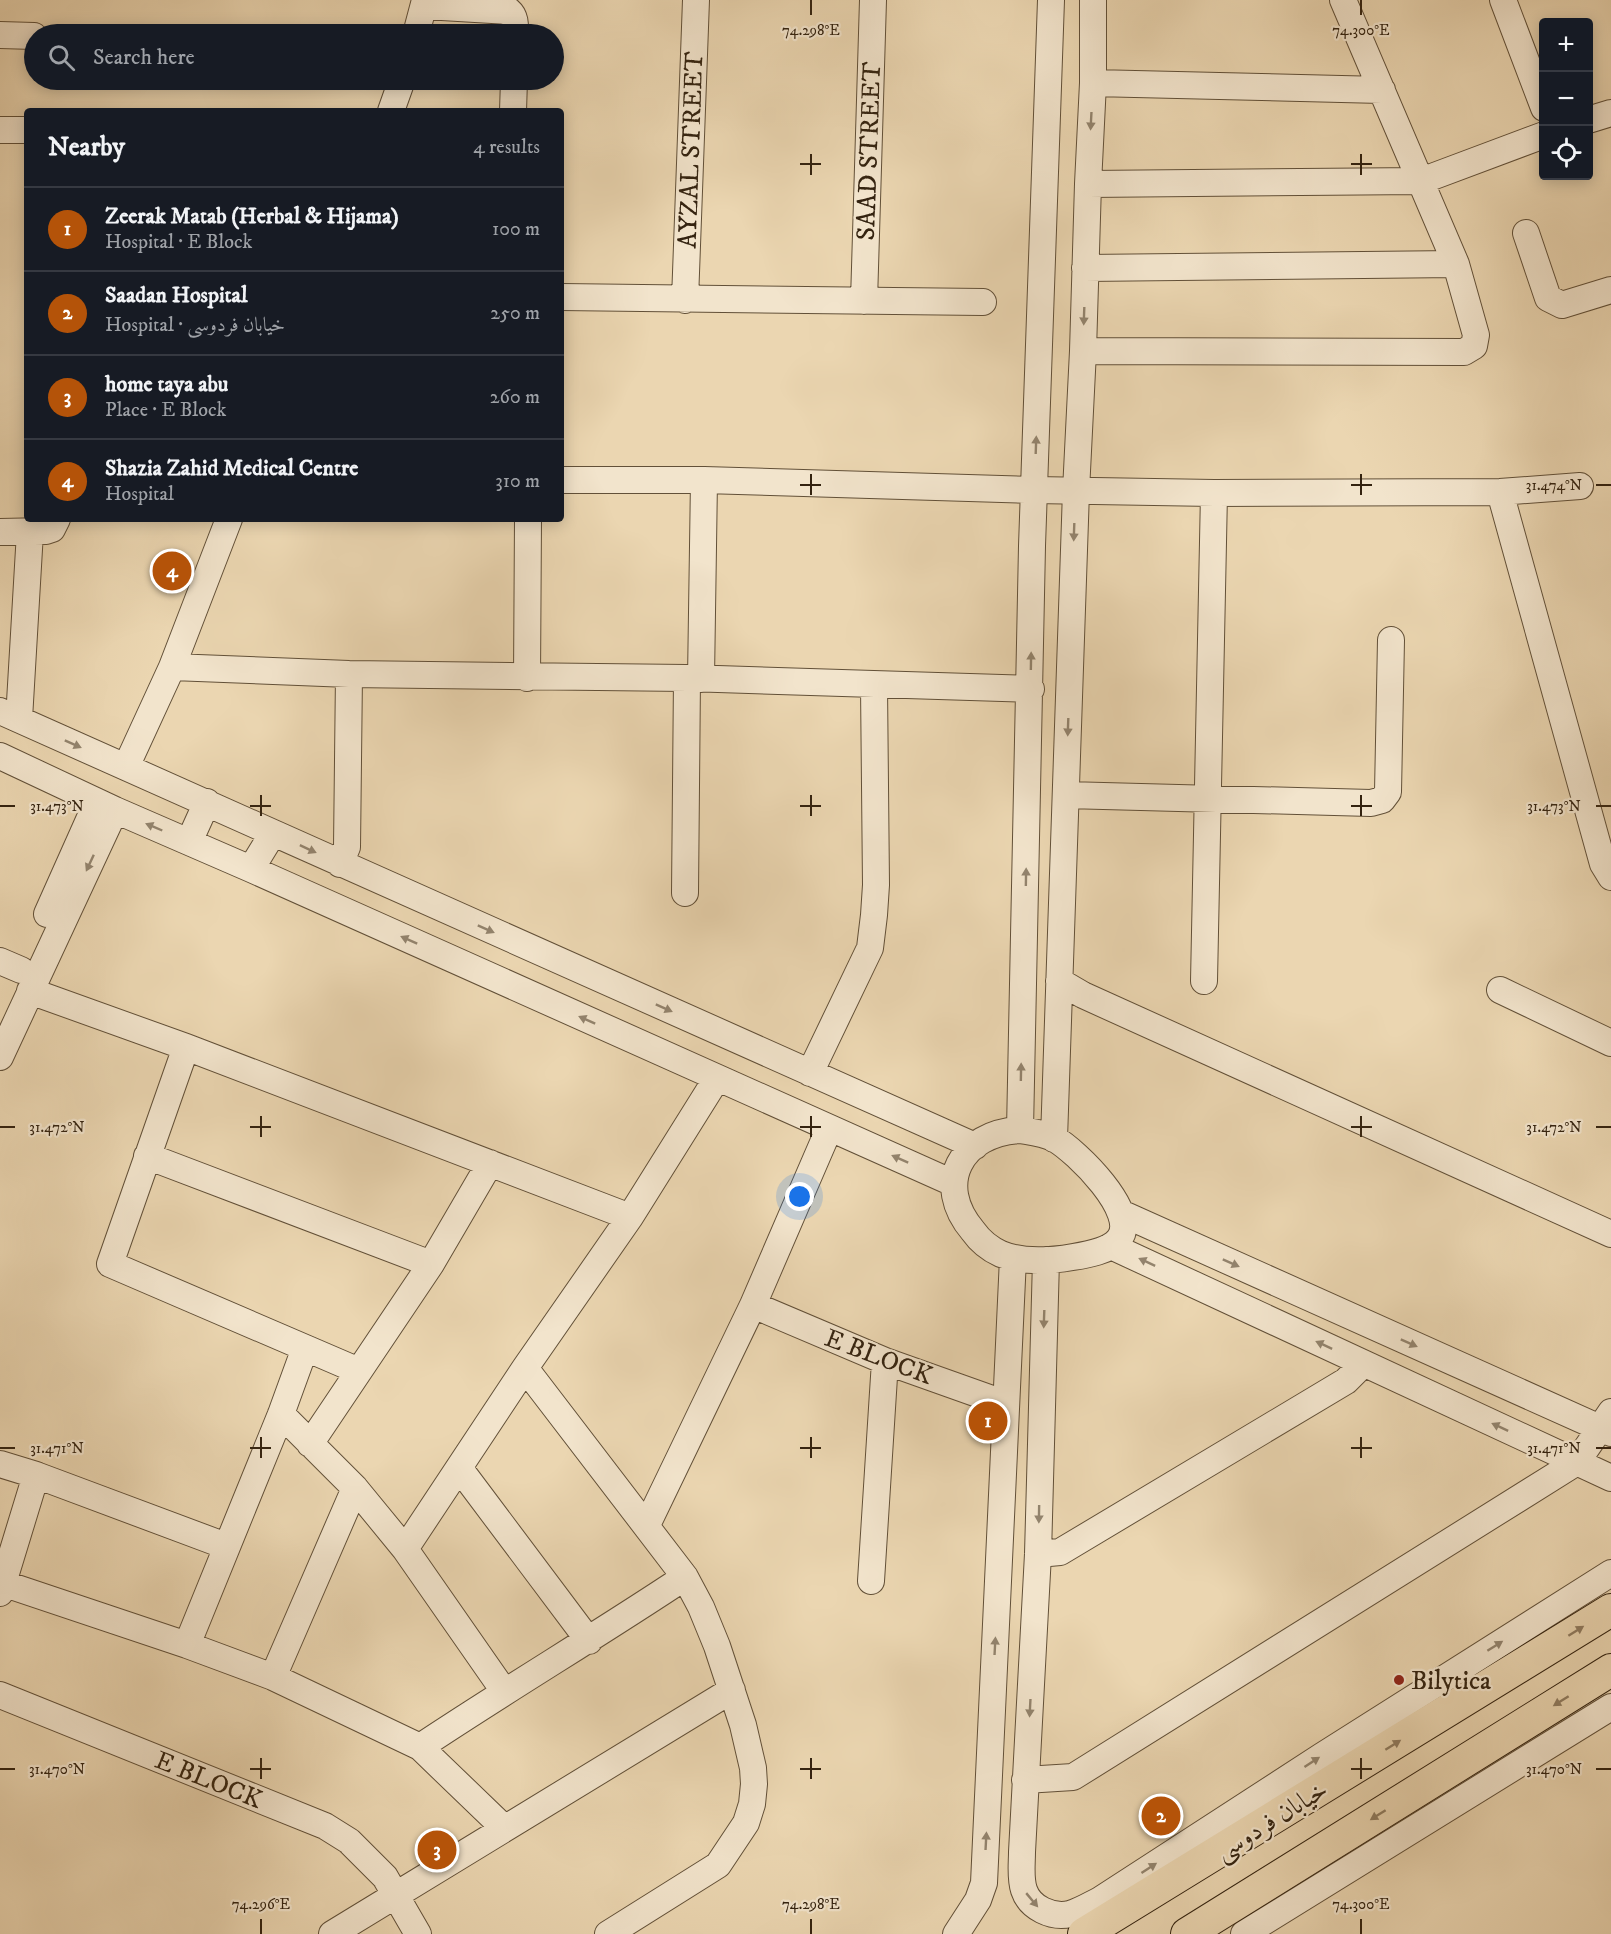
<!DOCTYPE html>
<meta charset="utf-8">
<style>
body{margin:0;font-family:"IM FELL DW Pica",Amiri,serif;background:#20242c;color:#f1f3f6}
.controls{position:absolute;right:18px;top:18px;display:grid;overflow:hidden;border-radius:6px;box-shadow:0 3px 15px #0003}
.controls button{width:54px;height:54px;display:grid;place-items:center;padding:0;border:0;border-bottom:2px solid #363941;background:#171b24;color:#f1f3f6;font:30px sans-serif}
.you{position:absolute;left:800px;top:1197px;width:21px;height:21px;margin:-15px;border:4px solid #fff;border-radius:50%;background:#1a73e8;box-shadow:0 0 0 9px #1a73e833}
.badge{display:grid;place-items:center;width:39px;height:39px;border-radius:50%;background:#b45309;color:#fff;font-size:20px;font-weight:700}
.pin{position:absolute;translate:-50% -50%;border:3px solid #fff;box-shadow:0 2px 6px #0006}
.list{margin:0;padding:0;list-style:none}
h2{display:flex;justify-content:space-between;align-items:center;height:78px;margin:0;padding:0 24px;font-size:26px}
h2 small{font-size:20px;font-weight:400;color:#9ea1a6}
.list li{display:grid;grid-template-columns:39px 1fr auto;gap:18px;align-items:center;box-sizing:border-box;height:84px;padding:0 24px;border-top:2px solid #363941}
.list b{display:block;font-size:22px;white-space:nowrap}
.list p{margin:0;font-size:20px;white-space:nowrap;color:#9ea1a6}
.list em{font-size:20px;font-style:normal;color:#9ea1a6}
.icon{flex:none;width:33px;height:33px;fill:none;stroke:currentColor;stroke-width:2;stroke-linecap:round;stroke-linejoin:round}
.map{position:relative;flex:none;width:1611px;height:1934px;overflow:hidden}
.search{position:absolute;background:#171b24;box-shadow:0 3px 15px #0003;left:24px;top:24px;width:540px;height:66px;display:flex;align-items:center;gap:15px;box-sizing:border-box;padding:0 21px;border-radius:33px;color:#9ea1a6;font-size:22px}
.panel{position:absolute;background:#171b24;box-shadow:0 3px 15px #0003;left:24px;top:108px;width:540px;height:414px;border-radius:6px}
.map>svg:first-child{display:block}
.lines{fill:none;stroke-linecap:round;stroke-linejoin:round}
.minor-casing{stroke:#625038;stroke-width:28}
.major-casing{stroke:#342310;stroke-width:34}
.minor{stroke:#f2e4cc;stroke-width:26}
.major{stroke:#ebd6b1;stroke-width:32}
.oneway{fill:#93846e}
.oneway2{fill:#907c60}
.ticks{fill:none;stroke:#342310;stroke-width:2}
.poi-dot{fill:#8f2418;stroke:#f2e4cc;stroke-width:2}
.labels{text-anchor:middle;stroke-width:4.5;stroke-linejoin:round;paint-order:stroke}
.street-label{font-size:26px;fill:#342310;stroke:#f2e4cc}
.poi-label{font-size:26px;fill:#342310;stroke:#f2e4cc;text-anchor:start}
.ticks-label{font-size:15px;text-anchor:middle;fill:#342310;stroke:#f2e4cc;stroke-width:4.5;stroke-linejoin:round;paint-order:stroke}
</style>
<div class="map">
<svg width="1611" height="1934" viewBox="0 0 1611 1934">
<rect width="100%" height="100%" fill="#ebd6b1"/>
<filter id="stains"><feTurbulence type="fractalNoise" baseFrequency=".00333" numOctaves="4"/><feColorMatrix values="0 0 0 0 .2 0 0 0 0 .09 0 0 0 0 .02 0 0 0 .5 -.17"/></filter>
<radialGradient id="worn" r=".72"><stop offset=".6" stop-color="#630" stop-opacity="0"/><stop offset="1" stop-color="#630" stop-opacity=".3"/></radialGradient>
<g class="lines">
<defs>
<path id="minor" d="M1503 0 1544 108
M425 6 509 11C516 17 515 26 515 34
M416 34 425 0
M0 35 34 36
M1093 83 1382 90
M391 111 402 80
M513 111 514 80
M1588 120 1611 113
M0 130H27
M1088 184 1421 181 1544 135
M1526 233 1548 298 1562 305 1611 290
M1085 268 1456 264
M561 297 983 302
M685 300 696 0
M864 301 873 0
M1083 351 1464 352 1474 346 1476 335 1456 264 1343 0
M561 480H704L1034 490 1214 493 1500 492 1580 486
M1500 492 1603 864 1611 877
M0 532 46 531 52 529 57 519
M172 667 349 674 687 678 1031 689
M527 678 528 519
M701 679 704 480
M0 711 975 1146
M19 719 30 532
M0 756 115 810 251 869 953 1183
M126 767 172 667 229 519
M1066 795 1371 803 1382 800 1388 792 1391 640
M189 842 207 802
M340 864 347 847 349 674
M251 869 273 833
M685 893 687 678
M47 914 97 802
M0 961 21 970
M1059 981 1083 995 1611 1234
M1204 981 1214 493
M1500 990 1611 1043
M30 991 186 1047 630 1217
M186 1047 110 1264 359 1371
M0 1057 115 810
M810 1073 870 948 874 915 876 885 874 686
M829 1129 753 1305 885 1361 1006 1404
M1020 1130 1032 546 1051 0
M1020 1130C1032 1132 1044 1133 1055 1139 1076 1151 1140 1213 1119 1239 1110 1251 1086 1255 1073 1257 1050 1261 1023 1263 1001 1254 990 1249 980 1241 973 1231 933 1184 961 1133 1020 1130Z
M1054 1139 1076 491 1083 351 1088 184 1093 83V0
M147 1156 431 1264
M1121 1213 1611 1433
M1111 1246 1611 1478
M1046 1260 1038 1554 1022 1852C1022 1864 1020 1878 1024 1890 1030 1908 1052 1918 1070 1914 1080 1911 1090 1905 1100 1900L1322 1756 1611 1573
M525 1368 685 1577 701 1607 717 1646 743 1725 753 1768 754 1784 752 1804 746 1823 718 1865 608 1934
M281 1414 355 1488 405 1549 504 1691
M310 1444 431 1264 490 1163
M0 1464 36 1475 226 1546
M460 1469 589 1641
M355 1488 273 1677 420 1747 504 1828
M647 1525 753 1305
M405 1549 525 1368 630 1217 717 1078
M1038 1554 1060 1552 1346 1381 1363 1364
M871 1581 885 1361
M2 1583 187 1645 273 1677
M0 1593 36 1475
M187 1645 281 1414 305 1348
M0 1695 325 1826 349 1841 385 1877 418 1934
M420 1747C507 1689 598 1635 685 1577
M1025 1780 1073 1777 1577 1462 1611 1412
M332 1934 732 1690
M956 1934 978 1900 984 1883 1013 1258
M1244 1934 1611 1707"/>
<path id="major" d="M1084 1934 1611 1610
M1187 1934 1611 1670"/>
</defs>
<use href="#minor" class="minor-casing"/>
<use href="#major" class="major-casing"/>
<use href="#minor" class="minor"/>
<use href="#major" class="major"/>
</g>
<defs><path id="oneway-solid" d="M-6-.8H1V-3.2L6.5 0L1 3.2V.8H-6Z" transform="scale(1.5)"/></defs>
<g class="oneway">
<use href="#oneway-solid" transform="translate(1091 121) rotate(93)"/>
<use href="#oneway-solid" transform="translate(1084 316) rotate(92)"/>
<use href="#oneway-solid" transform="translate(1036 445) rotate(-88)"/>
<use href="#oneway-solid" transform="translate(1074 532) rotate(92)"/>
<use href="#oneway-solid" transform="translate(1031 661) rotate(-89)"/>
<use href="#oneway-solid" transform="translate(1068 727) rotate(92)"/>
<use href="#oneway-solid" transform="translate(73 744) rotate(24)"/>
<use href="#oneway-solid" transform="translate(154 827) rotate(-157)"/>
<use href="#oneway-solid" transform="translate(308 849) rotate(25)"/>
<use href="#oneway-solid" transform="translate(90 863) rotate(115)"/>
<use href="#oneway-solid" transform="translate(1026 877) rotate(-89)"/>
<use href="#oneway-solid" transform="translate(486 929) rotate(24)"/>
<use href="#oneway-solid" transform="translate(409 940) rotate(-156)"/>
<use href="#oneway-solid" transform="translate(664 1008) rotate(24)"/>
<use href="#oneway-solid" transform="translate(587 1020) rotate(-156)"/>
<use href="#oneway-solid" transform="translate(1021 1072) rotate(-89)"/>
<use href="#oneway-solid" transform="translate(900 1159) rotate(-156)"/>
<use href="#oneway-solid" transform="translate(1147 1262) rotate(-155)"/>
<use href="#oneway-solid" transform="translate(1231 1263) rotate(24)"/>
<use href="#oneway-solid" transform="translate(1044 1319) rotate(92)"/>
<use href="#oneway-solid" transform="translate(1409 1343) rotate(24)"/>
<use href="#oneway-solid" transform="translate(1324 1345) rotate(-155)"/>
<use href="#oneway-solid" transform="translate(1500 1427) rotate(-155)"/>
<use href="#oneway-solid" transform="translate(1039 1514) rotate(91)"/>
<use href="#oneway-solid" transform="translate(995 1646) rotate(-87)"/>
<use href="#oneway-solid" transform="translate(1495 1646) rotate(-32)"/>
<use href="#oneway-solid" transform="translate(1030 1708) rotate(93)"/>
<use href="#oneway-solid" transform="translate(1312 1762) rotate(-33)"/>
<use href="#oneway-solid" transform="translate(986 1841) rotate(-87)"/>
<use href="#oneway-solid" transform="translate(1149 1868) rotate(-33)"/>
<use href="#oneway-solid" transform="translate(1032 1900) rotate(50)"/>
</g>
<g class="oneway2">
<use href="#oneway-solid" transform="translate(1576 1631) rotate(-32)"/>
<use href="#oneway-solid" transform="translate(1561 1701) rotate(148)"/>
<use href="#oneway-solid" transform="translate(1393 1745) rotate(-32)"/>
<use href="#oneway-solid" transform="translate(1378 1815) rotate(148)"/>
</g>
<path class="ticks" d="M811 0V15M1361 0V15M811 154V175M1361 154V175M800 164H821M1351 164H1372M811 474V495M1361 474V495M800 485H821M1351 485H1372M1596 485H1611M261 795V816M811 795V816M1361 795V816M0 806H15M250 806H271M800 806H821M1351 806H1372M1596 806H1611M261 1116V1137M811 1116V1137M1361 1116V1137M0 1127H15M250 1127H271M800 1127H821M1351 1127H1372M1596 1127H1611M261 1437V1458M811 1437V1458M1361 1437V1458M0 1448H15M250 1448H271M800 1448H821M1351 1448H1372M1596 1448H1611M261 1758V1779M811 1758V1779M1361 1758V1779M0 1769H15M250 1769H271M800 1769H821M1351 1769H1372M1596 1769H1611M261 1919V1934M811 1919V1934M1361 1919V1934"/>
<circle class="poi-dot" cx="1399" cy="1680" r="6"/>
<g class="labels">
<g class="street-label">
<text transform="translate(690 150) rotate(-88)" y="9">AYZAL STREET</text>
<text transform="translate(868 151) rotate(-88)" y="9">SAAD STREET</text>
<text transform="translate(879 1356) rotate(21)" y="9">E BLOCK</text>
<text transform="translate(209 1779) rotate(22)" y="9">E BLOCK</text>
<text transform="translate(1271 1820) rotate(-32)" y="9">خیابان فردوسی</text>
</g>
<g class="poi-label">
<text x="1411" y="1689">Bilytica</text>
</g>
</g>
<g class="ticks-label">
<text x="811" y="35">74.298°E</text>
<text x="1361" y="35">74.300°E</text>
<text x="1554" y="490">31.474°N</text>
<text x="57" y="811">31.473°N</text>
<text x="1554" y="811">31.473°N</text>
<text x="57" y="1132">31.472°N</text>
<text x="1554" y="1132">31.472°N</text>
<text x="57" y="1453">31.471°N</text>
<text x="1554" y="1453">31.471°N</text>
<text x="57" y="1774">31.470°N</text>
<text x="1554" y="1774">31.470°N</text>
<text x="261" y="1909">74.296°E</text>
<text x="811" y="1909">74.298°E</text>
<text x="1361" y="1909">74.300°E</text>
</g>
<rect width="100%" height="100%" filter="url(#stains)"/>
<rect width="100%" height="100%" fill="url(#worn)"/>
</svg>
<div class="controls">
<button>+</button>
<button>−</button>
<button><svg class="icon" aria-label="locate" viewBox="0 0 24 24"><circle cx="12" cy="12" r="6"/><path d="M12 2v4M12 18v4M2 12h4M18 12h4"/></svg></button>
</div>
<div class="you"></div>
<div class="pin badge" style="left:988px;top:1421px">1</div>
<div class="pin badge" style="left:1161px;top:1816px">2</div>
<div class="pin badge" style="left:437px;top:1850px">3</div>
<div class="pin badge" style="left:172px;top:571px">4</div>
<div class="search"><svg class="icon" aria-label="search" viewBox="0 0 24 24"><circle cx="10" cy="10" r="6"/><path d="M15 15l6 6"/></svg>Search here</div>
<section class="panel">
<h2>Nearby<small>4 results</small></h2>
<ul class="list">
<li><span class="badge">1</span><div><b>Zeerak Matab (Herbal &amp; Hijama)</b><p>Hospital · E Block</p></div><em>100 m</em></li>
<li><span class="badge">2</span><div><b>Saadan Hospital</b><p>Hospital · خیابان فردوسی</p></div><em>250 m</em></li>
<li><span class="badge">3</span><div><b>home taya abu</b><p>Place · E Block</p></div><em>260 m</em></li>
<li><span class="badge">4</span><div><b>Shazia Zahid Medical Centre</b><p>Hospital</p></div><em>310 m</em></li>
</ul>
</section>
</div>
